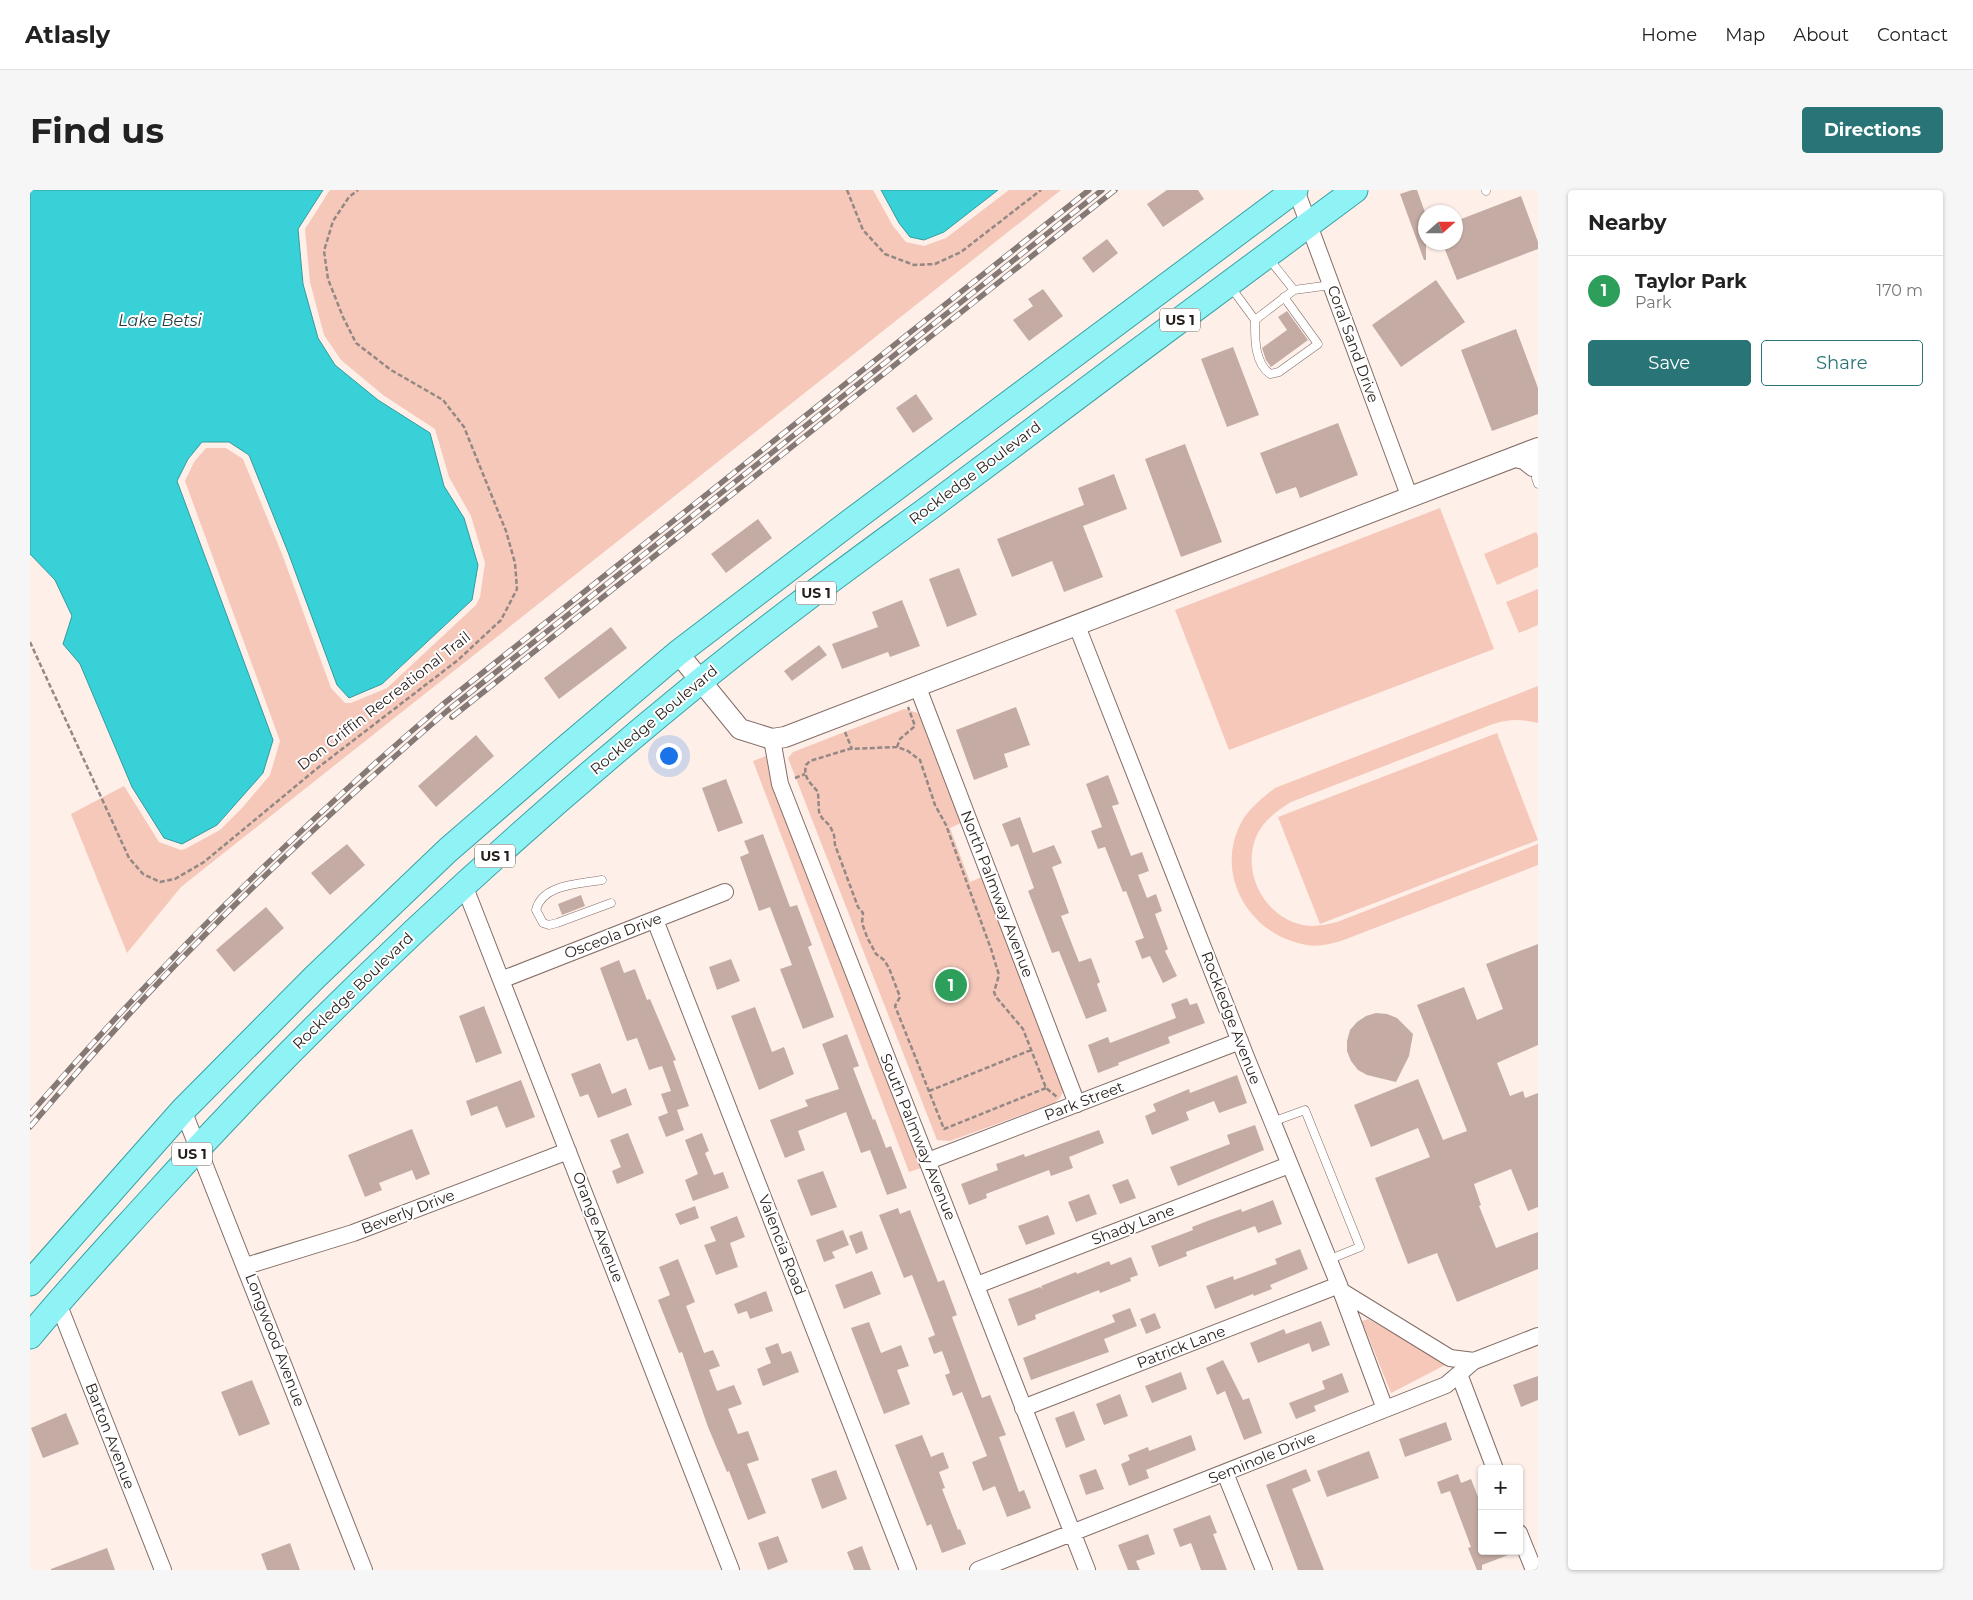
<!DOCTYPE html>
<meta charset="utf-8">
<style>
body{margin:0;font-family:Montserrat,sans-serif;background:#f6f6f6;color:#222}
.controls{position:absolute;right:15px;bottom:15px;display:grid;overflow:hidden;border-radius:5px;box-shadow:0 1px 4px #0004}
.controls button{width:45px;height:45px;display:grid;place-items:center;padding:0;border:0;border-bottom:1px solid #e0e0e0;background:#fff;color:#222;font:25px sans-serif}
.compass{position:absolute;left:1388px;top:15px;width:45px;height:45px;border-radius:50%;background:#fff;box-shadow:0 1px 4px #0004;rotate:69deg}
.you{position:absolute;left:638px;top:565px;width:18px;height:18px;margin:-12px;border:4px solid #fff;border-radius:50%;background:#1a73e8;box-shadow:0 0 0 8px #1a73e833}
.badge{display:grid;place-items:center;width:32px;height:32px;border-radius:50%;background:#297477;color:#fff;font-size:16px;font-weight:700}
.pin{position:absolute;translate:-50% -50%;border:2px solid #fff;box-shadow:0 1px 5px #0006}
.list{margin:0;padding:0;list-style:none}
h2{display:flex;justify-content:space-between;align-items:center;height:65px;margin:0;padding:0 20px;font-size:21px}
h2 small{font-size:16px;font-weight:400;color:#767676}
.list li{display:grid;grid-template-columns:32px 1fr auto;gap:15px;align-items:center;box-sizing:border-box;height:70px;padding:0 20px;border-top:1px solid #e0e0e0}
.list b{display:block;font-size:19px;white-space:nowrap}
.list p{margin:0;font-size:16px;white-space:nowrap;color:#767676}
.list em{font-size:16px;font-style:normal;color:#767676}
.actions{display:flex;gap:10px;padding:15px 20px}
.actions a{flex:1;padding:11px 0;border:1px solid #297477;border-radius:5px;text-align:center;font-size:18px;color:#297477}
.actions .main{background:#297477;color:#fff}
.map{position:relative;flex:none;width:1508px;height:1380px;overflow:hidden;border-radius:5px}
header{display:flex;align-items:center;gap:30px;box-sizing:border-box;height:70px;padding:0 25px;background:#fff;border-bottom:1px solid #e0e0e0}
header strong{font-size:24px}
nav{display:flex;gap:28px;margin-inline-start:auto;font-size:18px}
.intro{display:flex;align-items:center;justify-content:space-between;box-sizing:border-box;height:120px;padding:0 30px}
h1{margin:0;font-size:35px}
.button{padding:12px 22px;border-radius:5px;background:#297477;color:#fff;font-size:18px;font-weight:700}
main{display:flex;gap:30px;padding:0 30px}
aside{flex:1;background:#fff;border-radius:5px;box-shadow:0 1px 4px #0004}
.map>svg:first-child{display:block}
.green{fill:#f5c8b9}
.water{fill:#38d1d7;stroke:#339b9f}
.building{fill:#c4aca4}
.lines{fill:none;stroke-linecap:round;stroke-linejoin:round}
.service-casing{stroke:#836d66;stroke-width:9}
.pedestrian-casing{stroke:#836d66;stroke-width:14}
.minor-casing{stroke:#836d66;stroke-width:18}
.tertiary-casing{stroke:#836d66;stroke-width:22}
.primary-casing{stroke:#3aa2a5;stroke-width:27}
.path{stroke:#948884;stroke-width:2.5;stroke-dasharray:5 2.5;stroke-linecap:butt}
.service{stroke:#fff;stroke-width:8}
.pedestrian{stroke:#fff;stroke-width:12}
.minor{stroke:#fff;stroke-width:16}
.tertiary{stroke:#fff;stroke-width:20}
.primary{stroke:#8ff2f5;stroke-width:25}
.rail-casing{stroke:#857975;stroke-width:5.5}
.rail{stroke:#fff;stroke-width:4;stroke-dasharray:11;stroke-linecap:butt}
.labels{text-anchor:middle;stroke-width:4;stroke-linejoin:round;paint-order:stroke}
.shield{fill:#fff;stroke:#68625f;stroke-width:1}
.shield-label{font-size:14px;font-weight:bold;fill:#271e1b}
.street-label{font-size:15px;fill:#271e1b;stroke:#fff}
.water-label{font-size:16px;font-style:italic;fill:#223b3c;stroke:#fff}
</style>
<header>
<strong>Atlasly</strong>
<nav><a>Home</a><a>Map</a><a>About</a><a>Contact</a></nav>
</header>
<div class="intro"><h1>Find us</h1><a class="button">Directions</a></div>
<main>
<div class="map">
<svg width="1508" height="1380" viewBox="0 0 1508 1380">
<rect width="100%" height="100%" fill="#feefe9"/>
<path class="green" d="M300 0H843L863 36 876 52 894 56 916 48 979 0H1031L151 697 97 763 41 624 94 596 129 652 151 660 155 659 190 640 213 617 240 585 250 551 155 291 164 272 176 258H196L213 269 252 364 301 498 315 513H321L357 498 446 415 450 407 455 373 441 326 419 287 405 239 353 205 311 170 294 145 280 92 275 39Z
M1410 318 1464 459 1199 560 1145 420Z
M1506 342 1508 346V377L1467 395 1454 364Z
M1508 399V435L1489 443 1476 412Z
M1508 496V533C1492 529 1479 529 1463 534L1261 612C1247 621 1233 631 1226 647 1212 682 1233 724 1269 734 1282 738 1294 735 1307 732L1508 654V675L1311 751C1300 754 1288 757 1277 755 1223 747 1185 689 1209 637 1216 621 1231 609 1245 598Z
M874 519 888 523 931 633 920 638 940 692 952 687 1035 897 1030 908 1024 913 920 951 907 950 758 568 763 562Z
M1467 543 1508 650 1290 734 1248 627Z
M736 566 742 597 891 978 879 982 723 571Z
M1338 1129 1413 1171 1415 1175 1361 1203 1332 1131Z"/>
<path class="water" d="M0 0H293L268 39 273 94 288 148 305 175 348 210 400 243 414 296 434 328 448 375 442 410 352 494 319 508 307 495 258 362 219 265 199 252H172L158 269 147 291 243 550 233 583 187 635 152 654 134 648 102 597 50 474 33 454 42 426 25 390 0 364Z
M851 0H968L914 42 894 50 880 47 869 33Z"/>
<path class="building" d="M1137 0H1168L1174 9 1133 37 1117 14Z
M1382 0H1387L1396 25V70H1394L1370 4Z
M1491 6 1508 52V59L1427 90 1412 52H1426V31Z
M1077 49 1088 63 1063 83 1052 68Z
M1406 90 1435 132 1371 177 1342 135Z
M1013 99 1033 126 999 151 983 130 1003 116 998 109Z
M1257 121 1278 150 1241 177 1236 170 1232 158 1257 140 1248 127Z
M1486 139 1508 198V224L1462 241 1431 160Z
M1203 157 1229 225 1197 237 1171 169Z
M886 204 903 229 883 243 866 218Z
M1308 233 1328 285 1270 308 1266 297 1246 304 1230 263Z
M1155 254 1192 352 1151 367 1115 269Z
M1084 284 1097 319 1053 336 1073 387 1034 402 1022 371 982 387 967 349 1054 315 1048 298Z
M728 329 742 348 696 383 681 364Z
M929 378 947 425 917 437 899 389Z
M872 410 890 456 860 467 858 462 812 479 802 454 848 437 842 422Z
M581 437 597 458 529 509 514 488Z
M789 455 797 465 762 491 754 481Z
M986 517 1000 555 974 564 978 577 944 590 926 540Z
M446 545 464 566 406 617 388 596Z
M1078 585 1089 614 1082 616 1101 666 1112 662 1119 681 1108 685 1117 708 1126 704 1132 721 1125 724 1138 759 1135 761 1147 786 1133 793 1120 766 1112 769 1105 751 1114 748 1096 701 1093 702 1075 657 1068 659 1061 641 1072 637 1056 594Z
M696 589 713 633 688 642 672 598Z
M990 627 1003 663 1024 655 1032 673 1022 677 1039 723 1031 726 1049 772 1061 768 1070 792 1067 794 1077 821 1056 829 1029 761 1022 763 998 701 1004 698 988 654 981 657 972 634Z
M733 644 760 717 767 715 782 755 778 757 804 827 773 839 750 779 762 775 740 717 729 721 710 667 719 663 714 651Z
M317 654 335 675 300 705 281 683Z
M551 705 555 716 532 725 528 714Z
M236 717 254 738 204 782 186 760Z
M1508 754V855L1467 873 1480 906 1493 901 1495 908 1508 903V1017L1498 1021 1481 979 1444 994 1451 1015 1449 1016 1466 1058 1508 1042V1079L1427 1112 1407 1063 1378 1074 1345 988 1400 967 1388 938 1341 957 1324 915 1388 889 1413 950 1437 941 1387 815 1434 797 1447 830 1473 819 1456 774Z
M701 769 710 791 687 800 679 777Z
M589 770 594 783 605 779 617 810 620 809 646 870 643 871 659 916 647 920 654 940 636 947 628 927 638 923 631 904 641 901 632 876 619 880 607 848 597 851 570 778Z
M1157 808 1160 815 1167 813 1175 833 1138 847 1140 853 1088 873 1089 875 1068 883 1058 855 1078 847 1080 853 1146 828 1141 814Z
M454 816 472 863 446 873 429 826Z
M725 817 742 862 754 857 764 884 729 900 701 826Z
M1346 823 1357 824 1367 828 1383 844 1379 866 1366 892 1337 885 1328 880 1321 871 1317 861V851L1320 840 1327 832 1336 826Z
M817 844 829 876 823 878 843 930 845 929 856 958 861 956 877 998 857 1005 840 960 831 963 816 922 768 941 775 960 755 968 740 930 778 916 775 910 809 899 792 854Z
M570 873 582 904 596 898 602 915 568 928 558 904 550 907 541 884Z
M1207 885 1217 913 1189 923 1184 911 1156 922 1159 930 1122 945 1115 926 1126 921 1123 914 1159 899 1160 903Z
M491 890 505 927 476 938 467 916 441 926 436 911Z
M1225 935 1234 960 1148 996 1140 977 1200 954 1197 945Z
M382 939 400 984 386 990 382 980 349 993 352 1000 335 1007 318 965Z
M1069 940 1074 953 1039 967 1043 978 1021 986 1019 980 956 1004 957 1008 939 1015 931 994 968 980 966 974 994 964 995 967Z
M598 943 614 983 587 994 582 981 591 977 580 950Z
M672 943 679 961 675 963 684 985 693 982 699 998 663 1011 655 990 668 984 655 950Z
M793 981 807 1017 781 1026 767 990Z
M1098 989 1106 1008 1090 1014 1082 995Z
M1059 1004 1067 1024 1046 1032 1038 1012Z
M1243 1010 1252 1034 1228 1043 1225 1036 1156 1062 1157 1066 1129 1077 1121 1056 1163 1040 1162 1037 1180 1030 1211 1019 1212 1022Z
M665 1016 669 1028 650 1035 645 1024Z
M868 1018 870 1024 880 1020 908 1092 914 1090 927 1125 922 1127 952 1208 960 1205 976 1245 969 1247 989 1302 994 1300 1001 1318 977 1327 965 1296 953 1301 942 1272 957 1266 932 1202 923 1206 915 1185 920 1183 912 1161 904 1164 898 1148 905 1145 882 1085 874 1088 849 1025Z
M1018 1025 1025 1044 996 1055 988 1036Z
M707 1026 715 1047 700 1053 708 1077 686 1085 674 1055 686 1051 680 1037Z
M813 1040 819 1055 802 1062 805 1068 794 1072 786 1050Z
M832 1041 838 1059 826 1064 819 1046Z
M1270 1059 1278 1079 1240 1095 1242 1099 1224 1106 1223 1104 1185 1119 1176 1096 1203 1086 1204 1090 1247 1074 1245 1069Z
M1101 1067 1108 1085 1100 1088 1101 1091 1070 1103 1069 1100 1005 1125 1006 1129 988 1136 978 1109 1010 1097 1013 1099 1011 1096 1046 1082 1047 1084 1079 1071 1081 1075Z
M648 1069 665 1112 656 1116 674 1163 683 1160 690 1176 679 1180 687 1201 704 1195 712 1214 698 1219 708 1244 718 1241 729 1270 717 1274 736 1323 718 1330 699 1281 697 1282 678 1237 652 1162 649 1163 628 1110 640 1105 629 1077Z
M842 1081 851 1104 814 1119 805 1095Z
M736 1101 743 1121 720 1129 717 1121 708 1124 704 1114Z
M1100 1118 1107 1136 1074 1149 1079 1162 1001 1190 993 1168 1085 1132 1082 1125Z
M1125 1123 1131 1138 1116 1144 1110 1129Z
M1291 1131 1300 1155 1282 1162 1279 1153 1228 1173 1220 1153 1254 1139 1256 1144Z
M839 1132 851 1163 871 1155 879 1176 867 1180 880 1214 854 1224 821 1138Z
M748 1153 752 1164 761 1161 769 1182 733 1196 727 1179 741 1173 735 1158Z
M1193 1170 1213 1210 1219 1208 1232 1243 1214 1250 1195 1201 1187 1205 1176 1178Z
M1151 1182 1157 1199 1122 1213 1115 1196Z
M1312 1183 1319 1202 1284 1216 1286 1221 1266 1229 1259 1213 1295 1199 1292 1191Z
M1508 1186V1210L1491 1217 1483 1195Z
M222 1190 240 1234 209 1246 191 1202Z
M1090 1204 1098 1226 1074 1235 1066 1214Z
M1044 1221 1055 1250 1036 1258 1025 1228Z
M36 1223 49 1254 13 1268 1 1238Z
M1416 1232 1422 1250 1375 1267 1369 1249Z
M892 1245 901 1267 913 1262 919 1278 909 1282 915 1298 912 1299 928 1340 930 1339 936 1354 912 1363 901 1334 897 1336 865 1255Z
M1161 1245 1166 1260 1116 1280 1119 1288 1099 1296 1091 1274 1100 1270 1098 1265 1118 1257 1119 1261Z
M1339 1261 1349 1288 1297 1307 1287 1281Z
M1066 1279 1074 1299 1056 1305 1049 1285Z
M1276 1279 1281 1291 1262 1299 1294 1380H1268L1236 1295Z
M806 1280 817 1309 792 1319 781 1289Z
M1428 1284 1431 1293 1441 1289 1452 1317V1361L1486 1362 1452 1375V1380H1447L1438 1358 1441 1357 1420 1301 1411 1304 1407 1292Z
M1180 1325 1187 1343 1183 1344 1197 1380H1171L1161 1353 1150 1357 1143 1339Z
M1118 1344 1125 1364 1106 1371 1110 1380H1098L1088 1355Z
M748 1346 758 1372 738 1380 728 1353Z
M260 1353 270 1380H237L231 1364Z
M832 1356 841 1380H824L817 1362Z
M77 1358 85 1380H21V1379Z"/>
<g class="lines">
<defs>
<path id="service" d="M1456 0V1
M1200 96 1225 130 1264 100 1239 69
M1264 100 1301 95
M1225 130C1225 148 1224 172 1240 184L1249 182 1288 154 1254 107
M1507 274 1506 288 1508 294
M572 690C550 694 512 694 506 720L513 733 519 735 527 733 581 713
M1242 932 1275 920 1330 1057 1298 1070"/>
<path id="pedestrian" d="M1505 260 1502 270V280L1493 273 1481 270Z"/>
<path id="minor" d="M1266 0 1380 308
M1047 436 1216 867 1309 1095 1355 1219
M887 495 1047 914
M742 549 750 594 1057 1380
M434 695 701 1380
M625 730 878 1380
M471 790 695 702
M153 920 334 1380
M898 971 1210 851
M216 1076 323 1043 538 961
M947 1095 1259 975
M1311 1101 1420 1168 1444 1171
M28 1113 133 1380
M1429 1184 1465 1279
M993 1218 1309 1095
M1195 1283 1234 1380
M1489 1343 1504 1380
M948 1380 1416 1195 1444 1171 1508 1146"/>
<path id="tertiary" d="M648 463 710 539 742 549 755 547 1508 258"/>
<path id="primary" d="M0 1093 153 920 285 787 418 660 530 563 648 463 820 332 1265 0
M0 1146C37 1101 77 1058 117 1014 286 826 472 653 668 493 745 430 827 371 907 312 1046 207 1185 104 1325 0"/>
</defs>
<use href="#service" class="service-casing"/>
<use href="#pedestrian" class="pedestrian-casing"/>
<use href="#minor" class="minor-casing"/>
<use href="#tertiary" class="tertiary-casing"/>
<use href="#primary" class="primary-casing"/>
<path class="path" d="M817 0 833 40 855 64 884 75 905 74 931 62 1011 0
M0 452 99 668 113 684 130 692 145 689 174 672 290 576 428 470 471 430 487 399 485 373 476 341 434 237 413 210 361 180 326 153 313 127 298 89 294 61 303 31 319 7 328 0
M815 542 822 559
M867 557 870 549 885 536 878 517
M765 588 775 584
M1016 898 914 939 865 816 870 807 859 778 854 770 846 764 837 747 832 733 833 723 828 717 805 655 804 645 800 636 792 628 789 622 788 602C780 592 773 588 776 575L780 571 819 559 867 557 878 561 890 570 905 615 916 635 961 759 969 785 964 802 966 807 993 839 1016 898 1027 907
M899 901 1001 860"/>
<use href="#service" class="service"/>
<use href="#pedestrian" class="pedestrian"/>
<use href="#minor" class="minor"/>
<use href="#tertiary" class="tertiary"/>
<use href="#primary" class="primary"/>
<defs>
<path id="rail" d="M422 527 1085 0
M0 924C127 777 264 641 412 515L1059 0
M0 937C53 875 107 813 165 755 245 673 330 596 417 521L1072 0"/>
</defs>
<use href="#rail" class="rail-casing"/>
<use href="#rail" class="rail"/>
</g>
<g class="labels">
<g class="shield">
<rect x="1130" y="118.5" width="40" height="23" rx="4"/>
<rect x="766" y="391.5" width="40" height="23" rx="4"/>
<rect x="445" y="654.5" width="40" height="23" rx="4"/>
<rect x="142" y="952.5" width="40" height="23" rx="4"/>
</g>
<g class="shield-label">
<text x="1150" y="135">US 1</text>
<text x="786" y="408">US 1</text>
<text x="465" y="671">US 1</text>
<text x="162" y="969">US 1</text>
</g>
<g class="street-label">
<text transform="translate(1323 154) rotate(70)" y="5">Coral Sand Drive</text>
<text transform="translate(945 283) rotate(-37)" y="5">Rockledge Boulevard</text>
<text transform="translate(354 511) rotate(-38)" y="5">Don Griffin Recreational Trail</text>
<text transform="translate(624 530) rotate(-40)" y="5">Rockledge Boulevard</text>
<text transform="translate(967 704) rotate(69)" y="5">North Palmway Avenue</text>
<text transform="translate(583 746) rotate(-21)" y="5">Osceola Drive</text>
<text transform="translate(323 801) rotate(-44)" y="5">Rockledge Boulevard</text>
<text transform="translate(1201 828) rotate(69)" y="5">Rockledge Avenue</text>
<text transform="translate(1054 911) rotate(-21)" y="5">Park Street</text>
<text transform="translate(888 947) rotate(68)" y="5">South Palmway Avenue</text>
<text transform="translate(378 1022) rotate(-21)" y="5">Beverly Drive</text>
<text transform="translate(1103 1035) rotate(-21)" y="5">Shady Lane</text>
<text transform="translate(568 1037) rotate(69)" y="5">Orange Avenue</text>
<text transform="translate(752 1055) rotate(69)" y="5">Valencia Road</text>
<text transform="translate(245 1150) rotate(69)" y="5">Longwood Avenue</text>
<text transform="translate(1151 1157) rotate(-21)" y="5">Patrick Lane</text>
<text transform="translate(80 1246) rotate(69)" y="5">Barton Avenue</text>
<text transform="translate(1232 1268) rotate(-22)" y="5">Seminole Drive</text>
</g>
<g class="water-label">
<text x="130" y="136">Lake Betsi</text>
</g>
</g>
</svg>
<div class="controls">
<button>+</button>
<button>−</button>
</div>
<svg class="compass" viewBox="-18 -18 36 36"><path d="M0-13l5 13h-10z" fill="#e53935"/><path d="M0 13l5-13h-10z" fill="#767676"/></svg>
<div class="you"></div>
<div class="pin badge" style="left:921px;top:795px;background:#2e9e5b">1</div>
</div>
<aside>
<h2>Nearby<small></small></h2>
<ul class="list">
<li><span class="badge" style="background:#2e9e5b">1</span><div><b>Taylor Park</b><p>Park</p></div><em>170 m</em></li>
</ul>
<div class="actions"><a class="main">Save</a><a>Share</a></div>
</aside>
</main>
